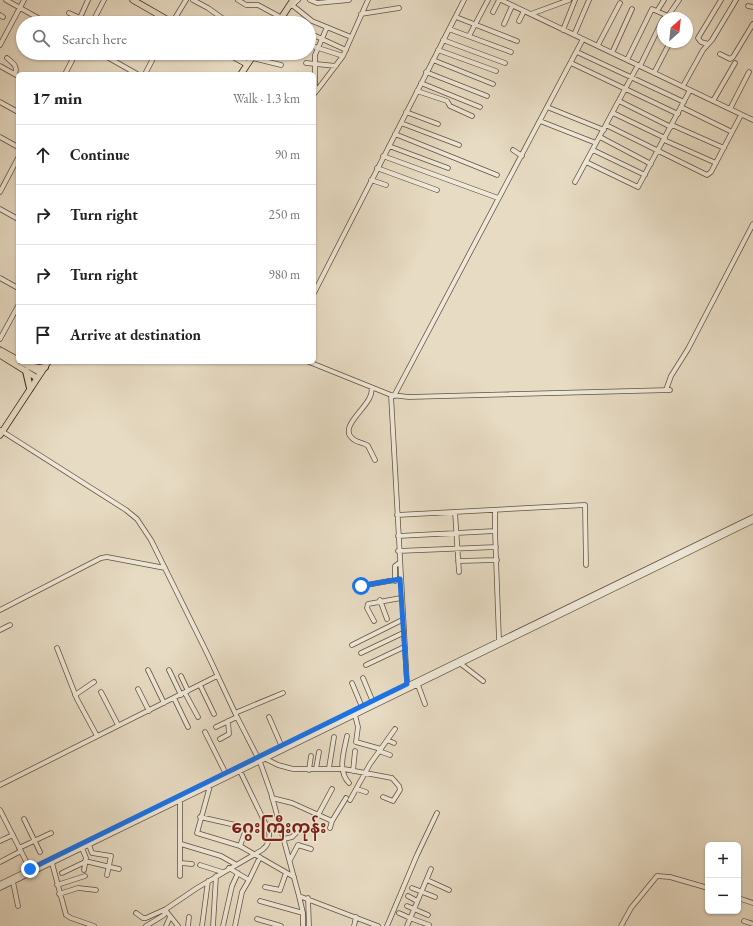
<!DOCTYPE html>
<meta charset="utf-8">
<style>
body{margin:0;font-family:"EB Garamond","Noto Sans Myanmar",serif;background:#f2f2f2;color:#222}
.controls{position:absolute;right:12px;bottom:12px;display:grid;overflow:hidden;border-radius:6px;box-shadow:0 1px 3px #0004}
.controls button{width:36px;height:36px;display:grid;place-items:center;padding:0;border:0;border-bottom:1px solid #e0e0e0;background:#fff;color:#222;font:20px sans-serif}
.compass{position:absolute;left:657px;top:12px;width:36px;height:36px;border-radius:50%;background:#fff;box-shadow:0 1px 3px #0004;rotate:27deg}
.stop{position:absolute;width:12px;height:12px;margin:-9px;border:3px solid #1a73e8;border-radius:50%;background:#fff}
.stop.end{background:#1a73e8;border-color:#fff;box-shadow:0 1px 4px #0008}
.list{margin:0;padding:0;list-style:none}
h2{display:flex;justify-content:space-between;align-items:center;height:52px;margin:0;padding:0 16px;font-size:17px}
h2 small{font-size:13px;font-weight:400;color:#767676}
.list li{display:grid;grid-template-columns:26px 1fr auto;gap:12px;align-items:center;box-sizing:border-box;height:60px;padding:0 16px;border-top:1px solid #e0e0e0}
.list b{display:block;font-size:15px;white-space:nowrap}
.list em{font-size:13px;font-style:normal;color:#767676}
.icon{flex:none;width:22px;height:22px;fill:none;stroke:currentColor;stroke-width:2;stroke-linecap:round;stroke-linejoin:round}
.map{position:relative;flex:none;width:753px;height:926px;overflow:hidden}
.search{position:absolute;background:#fff;box-shadow:0 1px 3px #0004;left:16px;top:16px;width:300px;height:44px;display:flex;align-items:center;gap:10px;box-sizing:border-box;padding:0 14px;border-radius:22px;color:#767676;font-size:15px}
.panel{position:absolute;background:#fff;box-shadow:0 1px 3px #0004;left:16px;top:72px;width:300px;height:292px;border-radius:6px}
.map>svg:first-child{display:block}
.lines{fill:none;stroke-linecap:round;stroke-linejoin:round}
.minor-casing{stroke:#625240;stroke-width:5.5}
.major-casing{stroke:#352514;stroke-width:7}
.highway-casing{stroke:#352514;stroke-width:8}
.minor{stroke:#efe8d8;stroke-width:4}
.major{stroke:#e7dbc3;stroke-width:5.5}
.highway{stroke:#e7dbc3;stroke-width:6}
.route{stroke:#1a73e8;stroke-width:5}
.labels{text-anchor:middle;stroke-width:3;stroke-linejoin:round;paint-order:stroke}
.quarter-label{font-size:17px;font-weight:bold;fill:#7a1f14;stroke:#efe8d8}
</style>
<div class="map">
<svg width="753" height="926" viewBox="0 0 753 926">
<rect width="100%" height="100%" fill="#e7dbc3"/>
<filter id="stains"><feTurbulence type="fractalNoise" baseFrequency=".005" numOctaves="4"/><feColorMatrix values="0 0 0 0 .2 0 0 0 0 .09 0 0 0 0 .02 0 0 0 .5 -.17"/></filter>
<radialGradient id="worn" r=".72"><stop offset=".6" stop-color="#630" stop-opacity="0"/><stop offset="1" stop-color="#630" stop-opacity=".3"/></radialGradient>
<g class="lines">
<defs>
<path id="minor" d="M6 0 47 23
M193 0 208 8 229 23
M238 0 246 5H258L282 18
M310 0 317 3 349 0
M501 0 753 120
M292 5 312 21 351 37
M291 6 298 0
M748 6 753 7
M657 11 664 0
M493 12 499 0
M69 13 80 18
M361 14 399 8
M531 14 569 0
M0 15 3 17
M456 17 517 41
M79 20 88 0
M519 21 524 11
M92 23 104 0
M172 23 186 0
M504 24 512 6
M449 29 511 52
M563 30 575 0
M309 33 346 50
M574 35 589 0
M469 36 488 0
M443 40 505 63
M708 44 701 42 698 38 721 0
M0 45 24 0
M309 45 343 56 318 89 314 87
M598 45 620 3
M438 50 496 71
M577 52 684 102
M100 53 137 74
M612 53 632 9
M720 54 730 59 733 57 753 24
M343 56 368 0
M7 58C13 63 18 66 15 74
M252 58 281 65
M433 60 493 84
M627 60 652 9 668 16 679 0
M306 63 336 66
M571 63 678 114
M0 66 18 76
M640 66 663 19
M426 72 487 96
M654 73 670 42
M65 74 76 53
M145 74 156 53
M421 83 480 107
M683 86 703 50 712 40 736 0
M315 87V55L327 27
M417 91 447 101 450 106 472 116
M314 94 318 89
M619 101 671 127
M713 101 735 63
M0 102 18 112
M547 107 604 130
M681 107 732 132
M730 109 749 72
M406 112 438 124
M613 113 665 138
M540 121 596 143
M401 123 459 145
M606 125 707 175 711 172 741 115
M672 125 724 148
M395 134 497 175
M0 137 18 147
M600 137 651 164
M664 140 716 163
M389 146 448 168
M513 150 522 156
M593 150 645 175
M383 156 498 198
M586 162 638 187 690 90
M377 168 437 190
M371 180 386 185
M575 182 638 65
M0 192 18 158
M0 209 18 219
M0 278 18 288
M314 293 464 0
M0 339 18 306
M309 362 391 395 409 397 670 390
M371 387C377 403 337 425 352 438 356 443 364 442 368 446L375 460
M666 390 671 376 688 349 753 224
M391 395 407 684
M394 396 583 39
M0 430 126 510 137 519 151 540 207 653 237 717 260 762 271 793 299 896 378 926
M495 510V531
M455 512 459 572
M397 515 585 505 586 565
M398 536 495 531 499 640
M398 551 496 547
M458 561 497 560
M395 581V566L399 563
M361 586 400 579
M380 600 387 619
M0 610 101 558 107 557 165 568
M374 621 367 608 368 604 401 598
M0 630 10 625
M352 645 402 620
M57 648 77 699 97 736
M361 653 403 633
M461 664 483 681
M366 665 404 647
M148 670 164 703
M169 670 181 695
M181 676 188 691
M363 678 373 702
M352 683 362 707
M200 685 214 714
M418 685 425 704
M138 689 149 711
M101 692 118 725
M185 693 198 717
M75 695 94 682
M174 698 188 727
M235 713 283 693
M355 715 358 727 356 742 381 749
M269 717 282 747
M216 727 237 717
M205 732 226 774
M347 736C344 752 337 770 349 783
M220 739 229 734 228 721
M387 740 394 743
M379 751 390 755
M266 759 278 765 293 769H344L392 778 399 786 400 790 393 801 383 797
M329 768 334 737
M316 769 319 752
M309 770 311 756
M353 771 355 751
M0 785 217 676
M210 786 197 833 240 846 294 877
M357 789 366 792
M272 798 292 803 332 821
M350 800 370 764 395 729
M0 810 30 869
M318 815 332 789
M200 817 240 826 245 832 240 846
M24 819 40 852
M330 828 332 821 346 798
M284 839 292 837 296 833
M0 841 13 835
M181 844 221 856 235 864
M89 845 92 853 111 856 107 875
M19 848 51 833
M82 848 86 858 84 870
M290 860 298 845 311 849
M85 861 119 869
M0 862 21 851
M52 863 66 915 71 918 94 926
M181 863 192 864
M200 865 222 872
M229 868 249 880 242 892 235 926
M62 873 85 862
M180 876V801
M249 880 260 857
M427 880 449 890
M13 882 18 906
M0 884 753 517
M57 885 85 876
M265 887 280 890 286 873
M0 888 753 521
M412 888 435 897
M59 894 78 888 96 890
M299 896 303 913V926
M408 896 417 901
M308 898 309 926
M738 898 753 903
M260 901 303 913
M407 906 414 909
M414 909 428 915
M166 911 178 926
M136 913 143 918H146L166 909
M399 913 410 918
M410 918 429 925
M257 919 281 926
M744 921 753 924
M146 926 164 915 166 909 197 888 262 850C269 845 270 839 269 831L240 771
M166 926 170 917
M188 926 189 917
M202 926 208 881
M213 926 216 876
M223 926 232 886 238 873
M354 926 356 917
M387 926 417 855 437 813
M407 926 431 869
M621 926 631 908 657 876 670 877 708 888"/>
<path id="major" d="M133 0 173 23
M278 23 293 0
M227 53 247 64
M241 74 255 53
M0 350 18 360
M0 355 37 378
M22 362 41 373
M0 435 48 362"/>
<path id="highway" d="M29 366 39 368 45 367
M26 371 30 388"/>
</defs>
<use href="#minor" class="minor-casing"/>
<use href="#major" class="major-casing"/>
<use href="#highway" class="highway-casing"/>
<use href="#minor" class="minor"/>
<use href="#major" class="major"/>
<use href="#highway" class="highway"/>
</g>
<g class="lines">
<path class="route" d="M30 869 407 684 400 579 361 586"/>
</g>
<g class="labels">
<g class="quarter-label">
<text x="279" y="833">ဂွေးကြီးကုန်း</text>
</g>
</g>
<rect width="100%" height="100%" filter="url(#stains)"/>
<rect width="100%" height="100%" fill="url(#worn)"/>
</svg>
<div class="controls">
<button>+</button>
<button>−</button>
</div>
<svg class="compass" viewBox="-18 -18 36 36"><path d="M0-13l5 13h-10z" fill="#e53935"/><path d="M0 13l5-13h-10z" fill="#767676"/></svg>
<div class="stop" style="left:361px;top:586px"></div>
<div class="stop end" style="left:30px;top:869px"></div>
<div class="search"><svg class="icon" aria-label="search" viewBox="0 0 24 24"><circle cx="10" cy="10" r="6"/><path d="M15 15l6 6"/></svg>Search here</div>
<section class="panel">
<h2>17 min<small>Walk · 1.3 km</small></h2>
<ul class="list">
<li><svg class="icon" aria-label="ahead" viewBox="0 0 24 24"><path d="M12 20V5M6 11l6-6 6 6"/></svg><div><b>Continue</b></div><em>90 m</em></li>
<li><svg class="icon" aria-label="right" viewBox="0 0 24 24"><path d="M7 20v-9h11M14 6l5 5-5 5"/></svg><div><b>Turn right</b></div><em>250 m</em></li>
<li><svg class="icon" aria-label="right" viewBox="0 0 24 24"><path d="M7 20v-9h11M14 6l5 5-5 5"/></svg><div><b>Turn right</b></div><em>980 m</em></li>
<li><svg class="icon" aria-label="arrive" viewBox="0 0 24 24"><path d="M6 21V4h12l-3 4 3 4H6"/></svg><div><b>Arrive at destination</b></div></li>
</ul>
</section>
</div>
